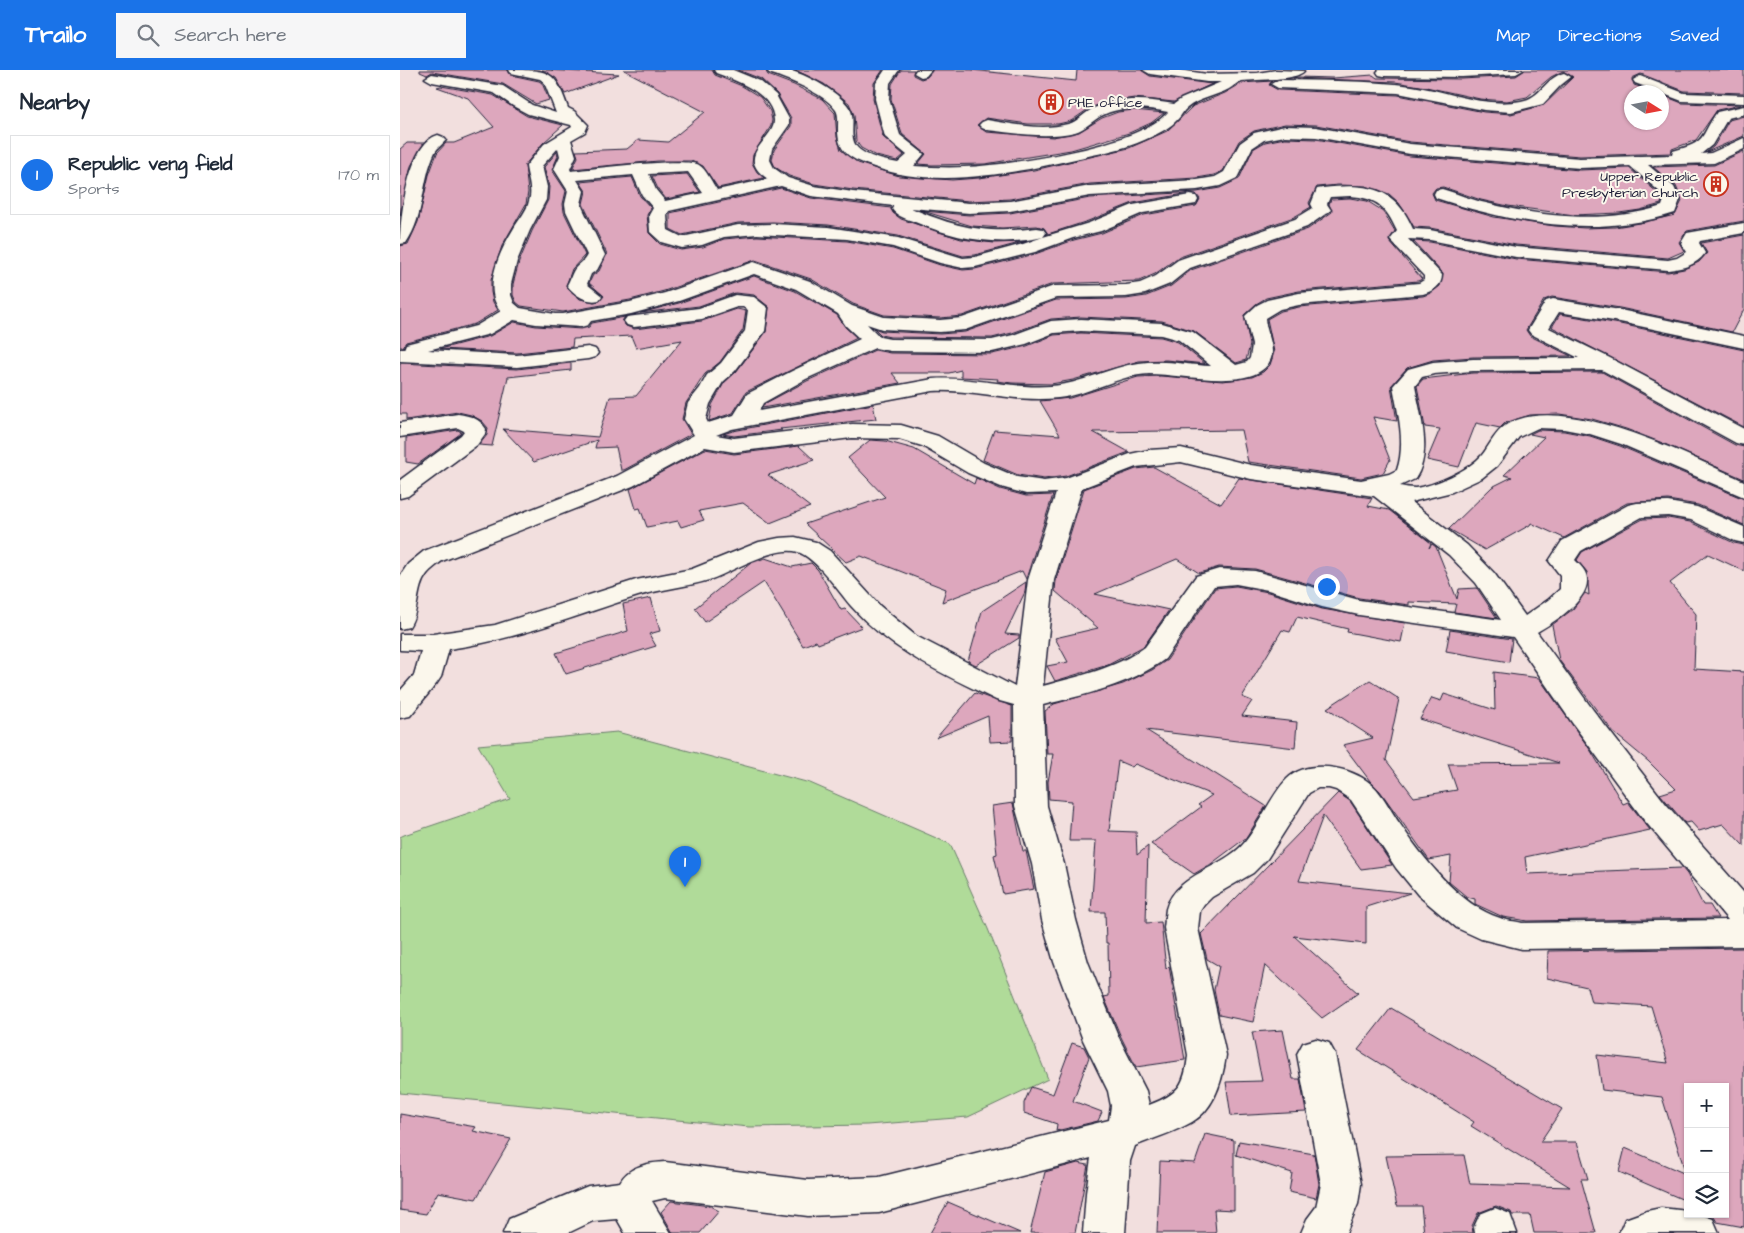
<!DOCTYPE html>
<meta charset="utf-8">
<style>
body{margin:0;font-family:"Architects Daughter",sans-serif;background:#f6f6f7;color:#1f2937}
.controls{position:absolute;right:15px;bottom:15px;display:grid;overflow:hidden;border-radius:0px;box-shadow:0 1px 4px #0004}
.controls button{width:45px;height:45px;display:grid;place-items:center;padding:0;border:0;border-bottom:1px solid #e0e1e3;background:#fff;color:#1f2937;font:25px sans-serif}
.compass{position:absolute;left:1224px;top:15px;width:45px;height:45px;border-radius:50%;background:#fff;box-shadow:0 1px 4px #0004;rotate:101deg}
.you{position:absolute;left:926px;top:516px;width:18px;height:18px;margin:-12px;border:4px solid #fff;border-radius:50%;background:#1a73e8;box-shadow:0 0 0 8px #1a73e833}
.badge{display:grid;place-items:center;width:32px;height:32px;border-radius:50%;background:#1a73e8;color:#fff;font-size:16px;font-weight:700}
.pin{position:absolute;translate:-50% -41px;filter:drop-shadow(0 1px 2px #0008)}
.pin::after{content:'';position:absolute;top:26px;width:18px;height:15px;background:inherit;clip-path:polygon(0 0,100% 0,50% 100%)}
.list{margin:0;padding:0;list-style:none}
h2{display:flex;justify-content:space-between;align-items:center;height:65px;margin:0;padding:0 20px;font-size:21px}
h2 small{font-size:16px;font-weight:400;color:#747a83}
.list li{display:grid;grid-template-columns:32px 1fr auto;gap:15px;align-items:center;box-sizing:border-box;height:80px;margin:0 10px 10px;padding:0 10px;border:1px solid #e0e1e3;border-radius:0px}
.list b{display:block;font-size:19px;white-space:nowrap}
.list p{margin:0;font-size:16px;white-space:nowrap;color:#747a83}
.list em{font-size:16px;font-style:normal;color:#747a83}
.icon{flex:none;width:28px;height:28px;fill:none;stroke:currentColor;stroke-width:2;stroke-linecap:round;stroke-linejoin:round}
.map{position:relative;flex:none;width:1344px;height:1163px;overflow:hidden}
header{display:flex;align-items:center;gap:30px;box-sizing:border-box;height:70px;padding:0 25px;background:#1a73e8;color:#fff}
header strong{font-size:24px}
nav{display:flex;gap:28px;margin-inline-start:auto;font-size:18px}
.search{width:350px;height:45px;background:#f6f6f7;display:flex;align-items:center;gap:12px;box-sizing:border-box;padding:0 18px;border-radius:0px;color:#747a83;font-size:19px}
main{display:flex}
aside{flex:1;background:#fff}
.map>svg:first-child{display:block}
.green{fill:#b0db99;stroke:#697e6a}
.building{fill:#dda7bd;stroke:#22223b}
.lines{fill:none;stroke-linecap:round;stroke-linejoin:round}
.minor-casing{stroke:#22223b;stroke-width:3}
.minor{fill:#fbf7ec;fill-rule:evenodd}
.labels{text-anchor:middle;stroke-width:4;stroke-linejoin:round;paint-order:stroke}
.far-poi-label{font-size:14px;fill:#22223b;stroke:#fbf7ec;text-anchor:start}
</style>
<header>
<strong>Trailo</strong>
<div class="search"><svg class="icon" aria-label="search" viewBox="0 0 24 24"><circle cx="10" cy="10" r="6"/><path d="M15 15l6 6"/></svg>Search here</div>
<nav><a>Map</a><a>Directions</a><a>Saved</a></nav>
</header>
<main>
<aside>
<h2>Nearby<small></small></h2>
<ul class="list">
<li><span class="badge">1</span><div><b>Republic veng field</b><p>Sports</p></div><em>170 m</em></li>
</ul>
</aside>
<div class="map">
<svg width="1344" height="1163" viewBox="0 0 1344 1163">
<rect width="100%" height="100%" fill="#f2dfde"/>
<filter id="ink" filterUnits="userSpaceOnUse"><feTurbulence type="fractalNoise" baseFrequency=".02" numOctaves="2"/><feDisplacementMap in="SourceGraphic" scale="10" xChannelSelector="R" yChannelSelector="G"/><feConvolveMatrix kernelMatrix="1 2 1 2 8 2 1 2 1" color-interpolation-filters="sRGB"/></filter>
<g filter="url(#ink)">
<path class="green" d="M217 662 410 713 550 774 588 859 648 1009 568 1047 467 1055 349 1057 0 1023V767L4 765 110 729 78 675Z"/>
<path class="building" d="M20 0H107L111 5 139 11 142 13 149 30 136 34 103 14 32 2 27 5 20 2Z
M142 0H144L219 4 165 24 156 8Z
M224 0H312L315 5 342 16 360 27 370 41 372 50 371 56 353 85 352 93 357 102 364 108 318 118 303 96 291 91H258L172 99 178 87 176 81 227 79 238 70 268 72 305 42Z
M338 0H365L368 5 394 15 422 29 435 43 437 67 441 80 458 93 499 106 552 110 579 108 634 100 729 78 767 61 793 36 825 23 842 13 872 11 869 15 878 20 998 25 1084 42 1111 44 1144 35 1173 7 1163 1 1151 7 1127 27 1107 31 1080 29 1026 17 995 12 893 8 898 7 933 8 973 5 977 8 1062 9 1116 6 1125 0H1344V23L1284 21 1241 4 1232 8 1234 15 1255 22H1232V52H1262V25L1282 33 1341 35 1317 40 1296 70 1272 79 1271 83 1180 86 1010 72 916 55 885 54 854 61 839 71 823 101 814 105 797 108 690 114 610 129 569 131 453 120 414 114 389 106 375 97 372 90 374 80 391 56V48L377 24 361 9Z
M395 0H483L474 13 473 29 483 67 504 85 497 91 476 86 461 78 456 71 454 45 449 33 424 14Z
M501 0H514L513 5 521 9 527 7 533 0H571L676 11 677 0H741L750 6 812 14 774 32 734 28 704 33 690 38 671 51 658 54H628L586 48 577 55 586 62 653 67 679 62 702 48 718 42 734 40 764 43 751 53 729 63 671 80 585 94 532 95 518 94 526 84 502 64 491 29 492 14Z
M41 16 93 25 127 46 163 55 143 73 125 95 128 122 126 134 102 176 91 210V222L93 232 98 240 75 254 6 272 3 277H0V176L8 174 18 152 29 105 37 83 46 73H54L94 57 68 28 37 17Z
M1344 46V66L1307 82 1314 76 1329 50Z
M885 68 916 69 1010 86 1180 100 1229 98 1259 124 1262 130 1261 134 1240 140 1219 143 1174 145 1108 136 1081 130 1043 117 1036 118 1032 123 1035 130 1094 147 1155 156 1185 158 1215 157 1245 152 1275 145 1282 131 1276 116 1253 97 1314 95 1344 81V151L1287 161 1279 172 1284 181 1268 188 1116 175 1030 158 1014 157 999 133 989 124 966 116 938 115 917 117 909 133 911 137 894 147 777 188 755 204 739 211 653 214 562 246 540 248 484 245 453 234 411 209 355 190 264 221 230 230 163 242 121 236 116 232 113 225V214L119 192 132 161 148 130 149 117 144 97 157 82 158 86 152 100 166 121 163 134 164 142 185 185 172 199 166 216 180 229 194 232 200 231 204 226 189 213 193 205 199 201 207 184 183 134 186 121 180 112 232 107 240 126 251 138 247 145 249 163 260 174 281 180 303 177 324 169 357 166 447 171 493 179 540 195 563 200 575 199 635 184 674 170 702 163 744 145 796 136 800 129 796 124 790 123 733 133 688 151 648 164 644 158 637 156 602 158 572 156 523 141 569 145 610 143 690 128 797 122 820 118 839 109 853 79 865 72Z
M7 73H24L11 96 0 146V79Z
M287 104 300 122 266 129 258 119 252 106Z
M381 118 411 128 491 138 493 143 501 149 561 169 594 173 623 172 575 185 563 186 498 166 428 155 373 152 338 153 282 165 270 159V143Z
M950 128 967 131 983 141 995 161 989 171 1022 209 1018 211 899 221 866 228 856 234 844 245 850 275 846 290 836 293 794 261 762 251 681 247 651 249 612 263 592 268 490 267 481 265 474 258 482 261 540 264 565 262 656 230 726 229 746 226 771 216 791 200 908 159 932 142 929 134 931 129Z
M1344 165V239L1332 262 1220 238 1152 227 1144 230 1126 260 1130 266 1171 286 1073 287 1033 290 1007 298 991 316 997 351 973 347 990 390 983 403 961 408 848 392 841 360 693 362 729 382 666 406 644 409 618 405 583 390 594 360 660 365 640 331 670 328 738 307 761 306 823 311 852 307 863 302 870 295 874 282 867 249 881 241 899 237 1023 226 1031 223 1040 216 1043 204 1013 171 1030 172 1116 189 1268 202 1284 199 1299 192 1307 183 1301 173Z
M354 206 395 221 437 245 445 257 457 268 346 322 333 343 309 351 312 335 324 313 336 302 366 262 369 237 354 225 335 223 299 236 240 243 279 233Z
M337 239 346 241 343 260 320 292 305 304 286 333 282 349 291 364 224 400H221L216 377 195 378 197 370 134 392 103 359 198 367 210 327 236 326 282 270 236 278 231 266 173 269 172 277 117 283 40 279 90 266 114 252 136 256 181 259 189 257 192 253 225 247 222 251 226 256 234 259 302 251Z
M1160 244 1220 254 1344 280V357L1152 257Z
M681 263 761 267 778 272 805 294 766 290 739 291 673 310 651 314 612 313 597 311 598 309 561 307V300L549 303H492L500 313 362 338 364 334 407 311 475 280 490 283 592 284 627 276 654 265Z
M0 293 117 299 171 293V300L108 307 92 376 79 375 87 365 88 358 82 351 71 345 58 342 6 350V344H0Z
M1202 302 1335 375 1344 377V409L1260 372 1226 359 1192 349 1159 344 1130 345 1105 353 1100 358 1076 353 1059 397 1027 390 1040 359 1025 357 1017 316 1023 309 1073 303Z
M473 334 476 349 380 359 382 360 334 366 323 364 333 361Z
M58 360 61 362 60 364 18 394 6 392V368Z
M1138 360 1164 361 1190 366 1220 376 1344 429V455L1298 435 1268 430 1227 433 1164 468 1131 453 1130 455 1085 480 1049 459 1092 417 1112 407 1104 405 1144 367 1130 364Z
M470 370 485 371 514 379 574 414 576 408 600 419 626 426 653 425 626 509 622 501 542 532 546 519 461 486 446 492 405 454 485 427 448 388Z
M399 376 414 390 368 405 410 437 370 453 343 433 299 441 304 450 281 457 278 451 247 457 240 438 236 439 230 419 305 379 334 384Z
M754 397 821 434 839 408 972 428 968 436 989 440 1031 473 1029 478 1032 474 1036 477 1057 529 1059 519 1077 518 1097 548 1054 542 1056 534 1009 532V535L959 528 855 499 819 497 799 503 777 489 695 524 769 540 744 576 708 595 655 611 647 596 668 592 655 568 698 558 655 521 656 510 684 419 736 399Z
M1268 448 1290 452 1334 473 1344 475V501L1308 484 1270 513 1296 544 1294 599 1344 602V776L1323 754 1299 761 1291 752 1285 753 1260 724 1276 719 1248 691 1213 662 1159 590 1152 555 1173 539 1185 523 1189 525 1187 502 1177 490 1182 482 1243 449Z
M365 488 392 497 411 493 418 500 441 540 445 539 462 557 418 574 416 571 403 576 364 512 305 552 295 538 351 493Z
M626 512 625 522 605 564 619 565V568L576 595 568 591 582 541Z
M836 516 868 522 922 539 1005 553 1001 572 947 562 948 559 897 547 890 562 882 560 842 627 852 631 842 646 897 652 895 678 746 660 866 736 847 767 811 794 794 804 751 774 801 737 798 735 812 725 735 694 732 697 718 691 709 761 736 762 737 785 748 776 746 853 761 852 766 899 769 896 785 990 736 997 721 967 704 927 709 926 708 873H706L705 842H691L696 771H669L672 731 649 729 648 712 653 684H647L645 641 654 634 723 614 752 600 767 590 815 518Z
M251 528 260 561 249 564 256 576 166 604 156 583 228 561 223 534Z
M1050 560 1112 569 1109 592 1046 581Z
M1094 602 1139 608 1191 681 1223 734 1228 732 1250 760 1125 787 1127 804 1282 798 1287 804 1303 835H1310L1318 848 1127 851 1103 847 1075 834V829L1067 827 1049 812 1051 786 1029 790 980 721 970 711 943 675 973 668 927 638 970 610 999 629 986 690 1014 727 1057 720 1048 694 1159 693 1020 649 1032 628 1041 631 1044 624 1095 640Z
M575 623 612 636V671L590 672 588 646 536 668Z
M938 723 950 731 992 795 961 799 923 746 899 811 1010 823 966 837V874L894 866 958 923 922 948 865 895 853 952 819 945 814 920 819 896 807 889 801 864Z
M613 733 623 781H626L634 819 603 824 594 785 597 784 592 736Z
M1344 878V1157L1317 1152 1314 1147 1305 1144H1325V1017H1288V1139H1286L1284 1130 1219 1102 1225 1078 1286 1104 1262 1027 1202 1020 1197 985 1268 993 1251 936 1191 932 1187 917 1147 908 1148 881Z
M991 938 1162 1039 1140 1072H1177L1188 1109H1181L1196 1163H1134L1130 1145H1112L1111 1142 1096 1136 1078 1143 1072 1156 1073 1163H1024L1021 1136H997L986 1086 1064 1085 1070 1114 1170 1117 1071 1056 1074 1052 958 980Z
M883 960 893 1009H900L906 1042 831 1046 826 1012 862 1011 852 962Z
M672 973 684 977 689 987 673 1031 702 1042 698 1051 656 1061 657 1054 624 1043V1033L631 1017 653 1024Z
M0 1044 76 1057 73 1061 111 1069 76 1129 38 1122 26 1144 0 1140Z
M805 1064 834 1070V1140L814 1139 816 1163H757L760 1091 795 1093Z
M839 1071 914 1084 919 1114 916 1128 889 1122 892 1103 836 1085Z
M678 1093 688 1095 675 1163H630L645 1102Z
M271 1131 310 1136 319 1141 300 1163H273L261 1142Z
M548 1132 620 1163H530Z"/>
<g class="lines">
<defs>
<path id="minor" d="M109 0C150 0 155 0 168 38L174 41 188 55 185 62 171 70 176 86 170 99 171 101C191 99 287 87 299 95 306 99 312 113 317 120L368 109C332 85 376 69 374 50 373 23 337 11 316 3L314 0H333L360 11 376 25 389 49V55L372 79 370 90 374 98 388 108 414 116 453 122 569 133 610 131 690 116 797 110 815 107 824 102 840 73 854 63 885 56 916 57 1010 74 1180 88 1272 85 1273 81C1308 72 1299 68 1317 42L1344 36V44L1328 48 1312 75 1301 84 1311 83 1344 68V79L1314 93 1248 95 1274 117 1280 130 1275 143C1196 168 1113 154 1036 128L1034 124 1036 120 1042 119C1057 123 1071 130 1086 133 1142 147 1206 154 1262 136L1264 130 1261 123 1230 96 1180 98 1010 84 916 67 885 66 864 70 852 78 837 108 820 116 797 120 690 126 610 141 569 143 511 138C557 158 586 164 637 158L643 159 646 163 643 167 689 153 733 135 790 125 796 126 798 130 796 134 790 135 743 143 701 161 673 168 635 182 575 197 563 198 540 193 493 177 447 169 357 164 324 167 302 175 282 178 261 172 250 162 249 145 253 138 242 125 233 105 177 110 184 121 181 134 184 141 205 185 197 200 191 204 187 214 202 226 199 230C187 233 174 225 167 215 170 210 171 205 174 200 178 194 183 193 187 185L166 141 165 134 168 121 154 99 160 86 158 78 142 96 147 117 146 130 130 160 117 191 111 214V225L114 233 120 238 155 244H163L230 232 265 223 354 192 410 211 452 236 484 247 540 250 562 248 654 216 726 215 740 213 756 206 778 190 895 149 913 138 911 134 917 119 923 118C966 113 995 116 1013 159L1030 160 1116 177 1268 190 1277 188 1287 182 1281 173 1287 163 1344 153V163L1300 171 1299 173 1305 183C1296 196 1283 198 1268 200L1116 187 1030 170 1008 169 1042 205C1042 216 1033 221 1023 224L899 235 880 239 865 248C866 266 882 285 862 300 837 318 779 304 749 304 718 305 689 325 658 328 616 333 575 319 533 321L332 359 316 365 334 368 452 354 501 355 538 366 584 393 617 407 644 411 666 408 730 384 749 380 781 378 851 395 961 410 989 404 997 400C1006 373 998 344 993 316L1008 299 1033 292 1073 289 1179 288 1131 264 1128 260 1146 231 1153 229 1220 240 1344 266V278L1220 252 1159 242 1149 258 1210 288 1344 359V375L1336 373 1202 300 1073 301 1034 304 1022 307 1015 316C1020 345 1033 383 1015 409L1000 416C1005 417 1010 418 1015 418 1035 416 1069 400 1082 385 1090 375 1095 362 1106 355 1163 321 1289 386 1344 411V427L1221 374 1190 364 1164 359 1138 358 1119 367 1097 396 1082 408 1052 422 1011 432 1067 475 1094 503 1125 546 1148 530 1160 519V505L1149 491 1162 471 1228 435 1237 433 1268 432 1297 437 1344 457V473L1335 471 1291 450 1268 446 1242 447 1181 481 1175 490C1179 494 1183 498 1185 502 1197 526 1154 552 1137 562L1193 640 1266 734 1344 823V876L1122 879 1081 869 1057 858 1018 825 996 798 951 730 936 720 929 718H918L909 723 867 789 853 803 812 827 804 835 800 841 798 858 826 985C823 1008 815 1039 792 1052 775 1062 754 1068 735 1076L730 1091 725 1163H683L686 1123 691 1088 479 1143 408 1146 265 1128 252 1131 271 1163H225L217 1149 193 1151 168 1163H103L109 1149 188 1116 220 1112C229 1096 248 1093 265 1092L408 1110 479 1107 709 1050 711 1036 708 1021 683 970 654 892 642 850 632 794 615 736 614 635 596 630C542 603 492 582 451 536 439 522 416 488 398 482 374 475 332 502 309 510 286 517 261 519 238 526 175 546 115 570 49 579L41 607 37 613 10 646 0 648V621L14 605 21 581 0 580V564H33L95 555 236 510 292 499 359 472 379 468 395 467 416 472 430 481 480 536 516 566 615 617 628 510 656 423 626 424 601 417 568 403 522 376 499 369 452 368 334 382 305 377 233 416 42 491C37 495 31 499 27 504 15 519 20 541 9 557L0 559V506L8 494 24 481 217 406 294 365 284 349 288 333 300 318 307 305 321 293 345 261 348 240 343 237H337L302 249 234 257 227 255 224 251 227 247 299 238 335 225 354 227 368 238 365 261 335 301 323 312 310 334 306 349 308 353 334 345 347 324 392 301 460 269 446 256 438 244 396 219 354 204 279 231 231 244 191 251 188 255 181 257 136 254 114 250 90 264 28 280 117 285 188 277 195 279 198 283 195 287 188 289 117 297 0 291V279H4L6 274 76 256 101 241C81 219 101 179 114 158 119 149 127 141 129 131 133 119 127 107 126 96L144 74 172 57 171 55 128 44 113 36 94 23 32 12 25 8 32 4 103 16 132 35 156 43 144 12 140 9 111 3ZM288 102 303 123 265 131 256 120 249 104ZM381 116 411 126 494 136 492 139C496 146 507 149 515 152 555 169 600 177 643 167L623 174 575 187 563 188 498 168 428 157 373 154 338 155 282 167 268 160 267 145 269 141ZM950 126C978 128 986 137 997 161L990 170 1024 206V210L1019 213 899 223 867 230 857 235 845 246 852 275 850 288 847 292 836 295 793 262 762 253 681 249 651 251 613 265 592 270 490 269 480 267 467 254 482 259 540 262 565 260 656 228 726 227 745 224 770 214 790 198 907 157 931 140 927 134 930 127ZM681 261 761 265 779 270 811 296C788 295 763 289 739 293 709 297 682 314 651 316 611 319 573 306 533 309L359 341 363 333 406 309 475 278 490 281 592 282 626 274 654 263ZM781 392 851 409 974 426 1049 485 1076 513 1101 550 959 530 855 501 819 499 796 506 745 577C715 599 679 606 643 616L654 510 682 418 736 397ZM836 514 868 520 922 537 959 545 1113 567 1173 654 1244 750 1328 850 1122 853C1115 851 1107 851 1100 848 1060 836 1022 787 1000 754 992 743 981 721 971 714 951 697 908 688 887 709 872 724 859 755 845 772 824 798 775 804 766 839 765 845 765 852 764 858L788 985C785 1016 778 1024 749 1035L746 1021 719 968 688 892 676 850 664 794 647 736 643 635C684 625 730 615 765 589L814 516Z
M367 0C374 0 380 0 387 0 403 2 445 25 451 41 455 52 449 66 456 76 463 86 486 91 498 93L507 85 485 67 475 29 476 13 485 0H499L490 13 489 29 500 65 524 84 514 96C530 97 547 98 564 97 610 95 737 77 768 42 746 38 722 35 701 46 692 51 685 59 675 62 646 69 616 63 587 60L582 58 579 55 582 52 587 50C613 54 642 61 668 54 678 52 685 42 694 38 721 27 746 29 774 34L781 29 821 12H807L750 4 743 0H779L807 4 857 3 876 0 904 1C896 11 855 9 842 11 837 12 833 17 829 19 816 26 799 28 787 38 783 41 781 46 778 49 771 57 761 62 753 66 732 77 707 82 684 87 620 102 538 120 474 97 452 89 437 84 438 57 438 51 439 43 435 39 424 23 387 9 369 3Z
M516 0H531L526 6 521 7 514 3Z
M979 0H1123L1116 4 1062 7 984 6 979 5 977 2Z
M1164 3 1171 7 1161 15 1143 34 1111 42 1084 40 998 23 878 18 871 14 878 10C923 11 967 10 1012 16 1048 21 1083 38 1121 31 1141 28 1145 8 1164 3Z
M1240 6 1284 23 1344 25V33L1282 31 1235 13 1233 10Z
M38 65 43 67 46 70C43 74 38 77 35 82 21 111 25 146 6 173L0 174C0 149 8 73 38 65Z
M58 344C71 346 79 348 86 359L85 364 77 375 8 426 0 428V410L61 365 64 361 58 358 0 367V353Z
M916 969 929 973 935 984 961 1114 958 1134 946 1163H901L907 1149 916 1137 921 1114 897 984 903 973Z
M1095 1138 1110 1144 1117 1163H1075L1074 1157 1080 1144Z
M1261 1138 1288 1141V1144H1299L1313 1149 1319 1163H1219L1225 1149 1247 1141Z"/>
</defs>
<use href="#minor" class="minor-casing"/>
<use href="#minor" class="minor"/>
</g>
</g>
<defs>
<symbol id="building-ring" viewBox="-11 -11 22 22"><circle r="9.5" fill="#fbf7ec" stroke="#c8321e" stroke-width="1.5"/><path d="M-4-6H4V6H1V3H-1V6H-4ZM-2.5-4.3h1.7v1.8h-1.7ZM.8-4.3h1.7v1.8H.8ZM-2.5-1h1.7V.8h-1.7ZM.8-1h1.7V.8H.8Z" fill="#c8321e"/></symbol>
</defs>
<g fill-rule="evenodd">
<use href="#building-ring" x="637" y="18" width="28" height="28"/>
<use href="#building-ring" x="1302" y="100" width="28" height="28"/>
</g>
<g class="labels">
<g class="far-poi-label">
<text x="668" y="37">PHE office</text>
<text x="1298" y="111" text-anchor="end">Upper Republic<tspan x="1298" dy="16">Presbyterian church</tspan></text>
</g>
</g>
</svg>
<div class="controls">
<button>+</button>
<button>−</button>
<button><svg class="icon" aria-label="layers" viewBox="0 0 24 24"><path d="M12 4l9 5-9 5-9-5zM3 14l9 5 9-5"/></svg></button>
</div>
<svg class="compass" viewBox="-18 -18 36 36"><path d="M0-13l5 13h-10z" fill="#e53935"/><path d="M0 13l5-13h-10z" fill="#747a83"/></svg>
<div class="you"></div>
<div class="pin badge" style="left:285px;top:817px">1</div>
</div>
</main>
